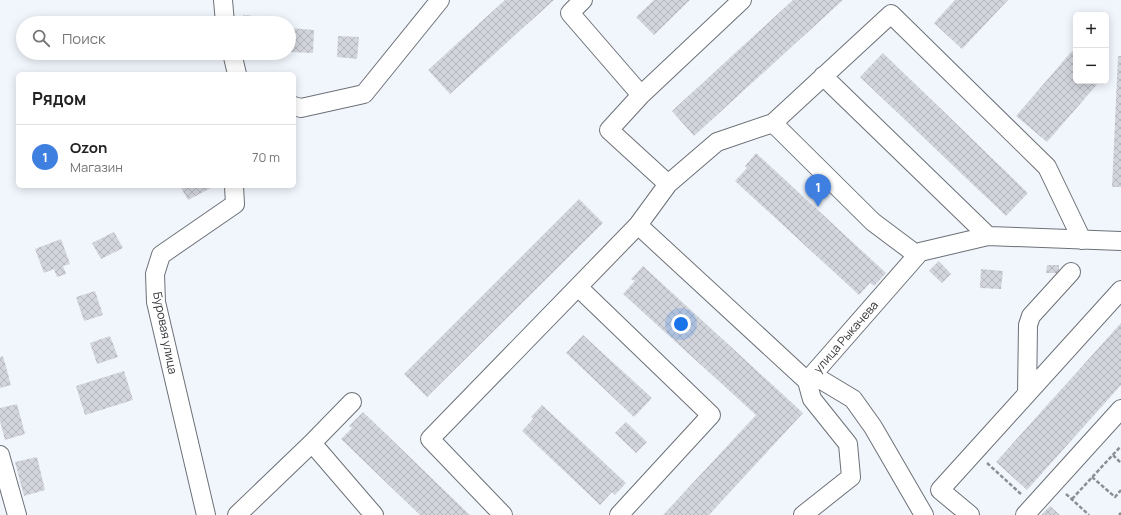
<!DOCTYPE html>
<html lang="ru">
<meta charset="utf-8">
<style>
body{margin:0;font-family:Manrope,sans-serif;background:#f2f2f2;color:#222}
.controls{position:absolute;right:12px;top:12px;display:grid;overflow:hidden;border-radius:6px;box-shadow:0 2px 10px #0003}
.controls button{width:36px;height:36px;display:grid;place-items:center;padding:0;border:0;border-bottom:1px solid #e0e0e0;background:#fff;color:#222;font:20px sans-serif}
.you{position:absolute;left:681px;top:324px;width:14px;height:14px;margin:-10px;border:3px solid #fff;border-radius:50%;background:#1a73e8;box-shadow:0 0 0 6px #1a73e833}
.badge{display:grid;place-items:center;width:26px;height:26px;border-radius:50%;background:#0b8043;color:#fff;font-size:13px;font-weight:700}
.pin{position:absolute;translate:-50% -33px;filter:drop-shadow(0 1px 2px #0008)}
.pin::after{content:'';position:absolute;top:21px;width:14px;height:12px;background:inherit;clip-path:polygon(0 0,100% 0,50% 100%)}
.list{margin:0;padding:0;list-style:none}
h2{display:flex;justify-content:space-between;align-items:center;height:52px;margin:0;padding:0 16px;font-size:17px}
h2 small{font-size:13px;font-weight:400;color:#767676}
.list li{display:grid;grid-template-columns:26px 1fr auto;gap:12px;align-items:center;box-sizing:border-box;height:64px;padding:0 16px;border-top:1px solid #e0e0e0}
.list b{display:block;font-size:15px;white-space:nowrap}
.list p{margin:0;font-size:13px;white-space:nowrap;color:#767676}
.list em{font-size:13px;font-style:normal;color:#767676}
.icon{flex:none;width:22px;height:22px;fill:none;stroke:currentColor;stroke-width:2;stroke-linecap:round;stroke-linejoin:round}
.map{position:relative;flex:none;width:1121px;height:515px;overflow:hidden}
.search{position:absolute;background:#fff;box-shadow:0 2px 10px #0003;left:16px;top:16px;width:280px;height:44px;display:flex;align-items:center;gap:10px;box-sizing:border-box;padding:0 14px;border-radius:22px;color:#767676;font-size:15px}
.panel{position:absolute;background:#fff;box-shadow:0 2px 10px #0003;left:16px;top:72px;width:280px;height:116px;border-radius:6px}
.map>svg:first-child{display:block}
.building{fill:url(#building-cross-hatch)}
.lines{fill:none;stroke-linecap:round;stroke-linejoin:round}
.minor-casing{stroke:#6c7177;stroke-width:20}
.path{stroke:#8b8f93;stroke-width:2.5;stroke-dasharray:4 2;stroke-linecap:butt}
.minor{stroke:#fff;stroke-width:18}
.labels{text-anchor:middle;stroke-width:3;stroke-linejoin:round;paint-order:stroke}
.street-label{font-size:12px;fill:#343639;stroke:#fff}
</style>
<div class="map">
<svg width="1121" height="515" viewBox="0 0 1121 515">
<defs>
<pattern id="building-cross-hatch" width="8" height="8" patternUnits="userSpaceOnUse"><rect width="8" height="8" fill="#d3d5dd"/><path d="M0 0l8 8M0 8l8-8" fill="none" stroke="#b6b7be"/></pattern>
</defs>
<rect width="100%" height="100%" fill="#f1f6fd"/>
<path class="building" d="M505 0H554L450 94 428 70Z
M654 0H690L654 35 636 17Z
M793 0H843L694 136 672 111Z
M955 0H1008L962 49 934 23Z
M243 15 264 17 263 23H243Z
M291 28 314 30 313 53 290 52Z
M338 36 359 37 357 59 337 57Z
M1072 51 1076 54V81H1100L1047 142 1016 116Z
M162 53H185V56L162 55Z
M883 53 1028 193 1006 216 860 77Z
M1118 56H1121V187H1112Z
M756 153 886 273 874 286 870 283 859 295 735 181 747 168 745 166Z
M180 186H210L211 188 188 200Z
M579 199 603 223 427 397 404 374Z
M114 232 123 248 101 259 92 243Z
M61 239 70 264 63 266 66 274 57 277 54 269 44 273 35 249Z
M939 261 951 274 942 283 929 271Z
M1047 265H1059V273H1046Z
M643 266 803 413 709 515H663L756 415 623 294 635 281 631 279Z
M981 269 1003 271 1001 289 980 288Z
M95 291 103 315 84 321 76 297Z
M1121 323V385L1027 490 996 462Z
M583 335 652 398 634 417 566 353Z
M110 336 118 357 97 364 90 343Z
M3 356 11 385 0 388V357Z
M124 371 133 400 85 415 76 386Z
M17 404 25 434 5 440 0 421V408Z
M542 405 626 483 615 495 612 492 600 505 522 431 533 419 531 417Z
M363 412 470 515H420L341 439 352 428 349 426Z
M626 422 647 442 636 453 615 433Z
M37 457 45 490 24 496 15 462Z
M1050 506 1060 515H1041Z"/>
<g class="lines">
<defs>
<path id="minor" d="M223 0 225 23
M583 0 570 13 641 95
M742 0 641 95 609 130 668 184 717 142 773 123 891 14 1047 167 1082 240
M232 53 237 74
M823 76 988 236
M294 106 301 108 364 94 440 0
M773 123 873 222 917 255
M668 184 638 225 807 381 920 252 988 236 1121 241
M578 287 711 415 619 515
M1027 394 1028 325 1031 316 1071 272
M312 443 374 515
M0 455 17 515
M206 515 156 302 155 274 161 255 235 204 234 186
M237 515 312 443 352 402
M503 515 430 439 638 225
M803 515 851 477 848 444 812 399 807 381 813 375 853 399 873 427 924 515
M970 515 940 490 1121 290
M1025 515 1121 409"/>
</defs>
<use href="#minor" class="minor-casing"/>
<path class="path" d="M1113 455 1121 463
M987 463 1022 495
M1092 477 1115 497 1121 490
M1066 494 1089 515
M1072 499 1121 446
M1119 515 1121 513"/>
<use href="#minor" class="minor"/>
</g>
<g class="labels">
<g class="street-label">
<text transform="translate(165 333) rotate(79)" y="4">Буровая улица</text>
<text transform="translate(846 337) rotate(-49)" y="4">улица Рыкачева</text>
</g>
</g>
</svg>
<div class="controls">
<button>+</button>
<button>−</button>
</div>
<div class="you"></div>
<div class="pin badge" style="left:818px;top:207px;background:#3f7fe0">1</div>
<div class="search"><svg class="icon" aria-label="search" viewBox="0 0 24 24"><circle cx="10" cy="10" r="6"/><path d="M15 15l6 6"/></svg>Поиск</div>
<section class="panel">
<h2>Рядом<small></small></h2>
<ul class="list">
<li><span class="badge" style="background:#3f7fe0">1</span><div><b>Ozon</b><p>Магазин</p></div><em>70 m</em></li>
</ul>
</section>
</div>
